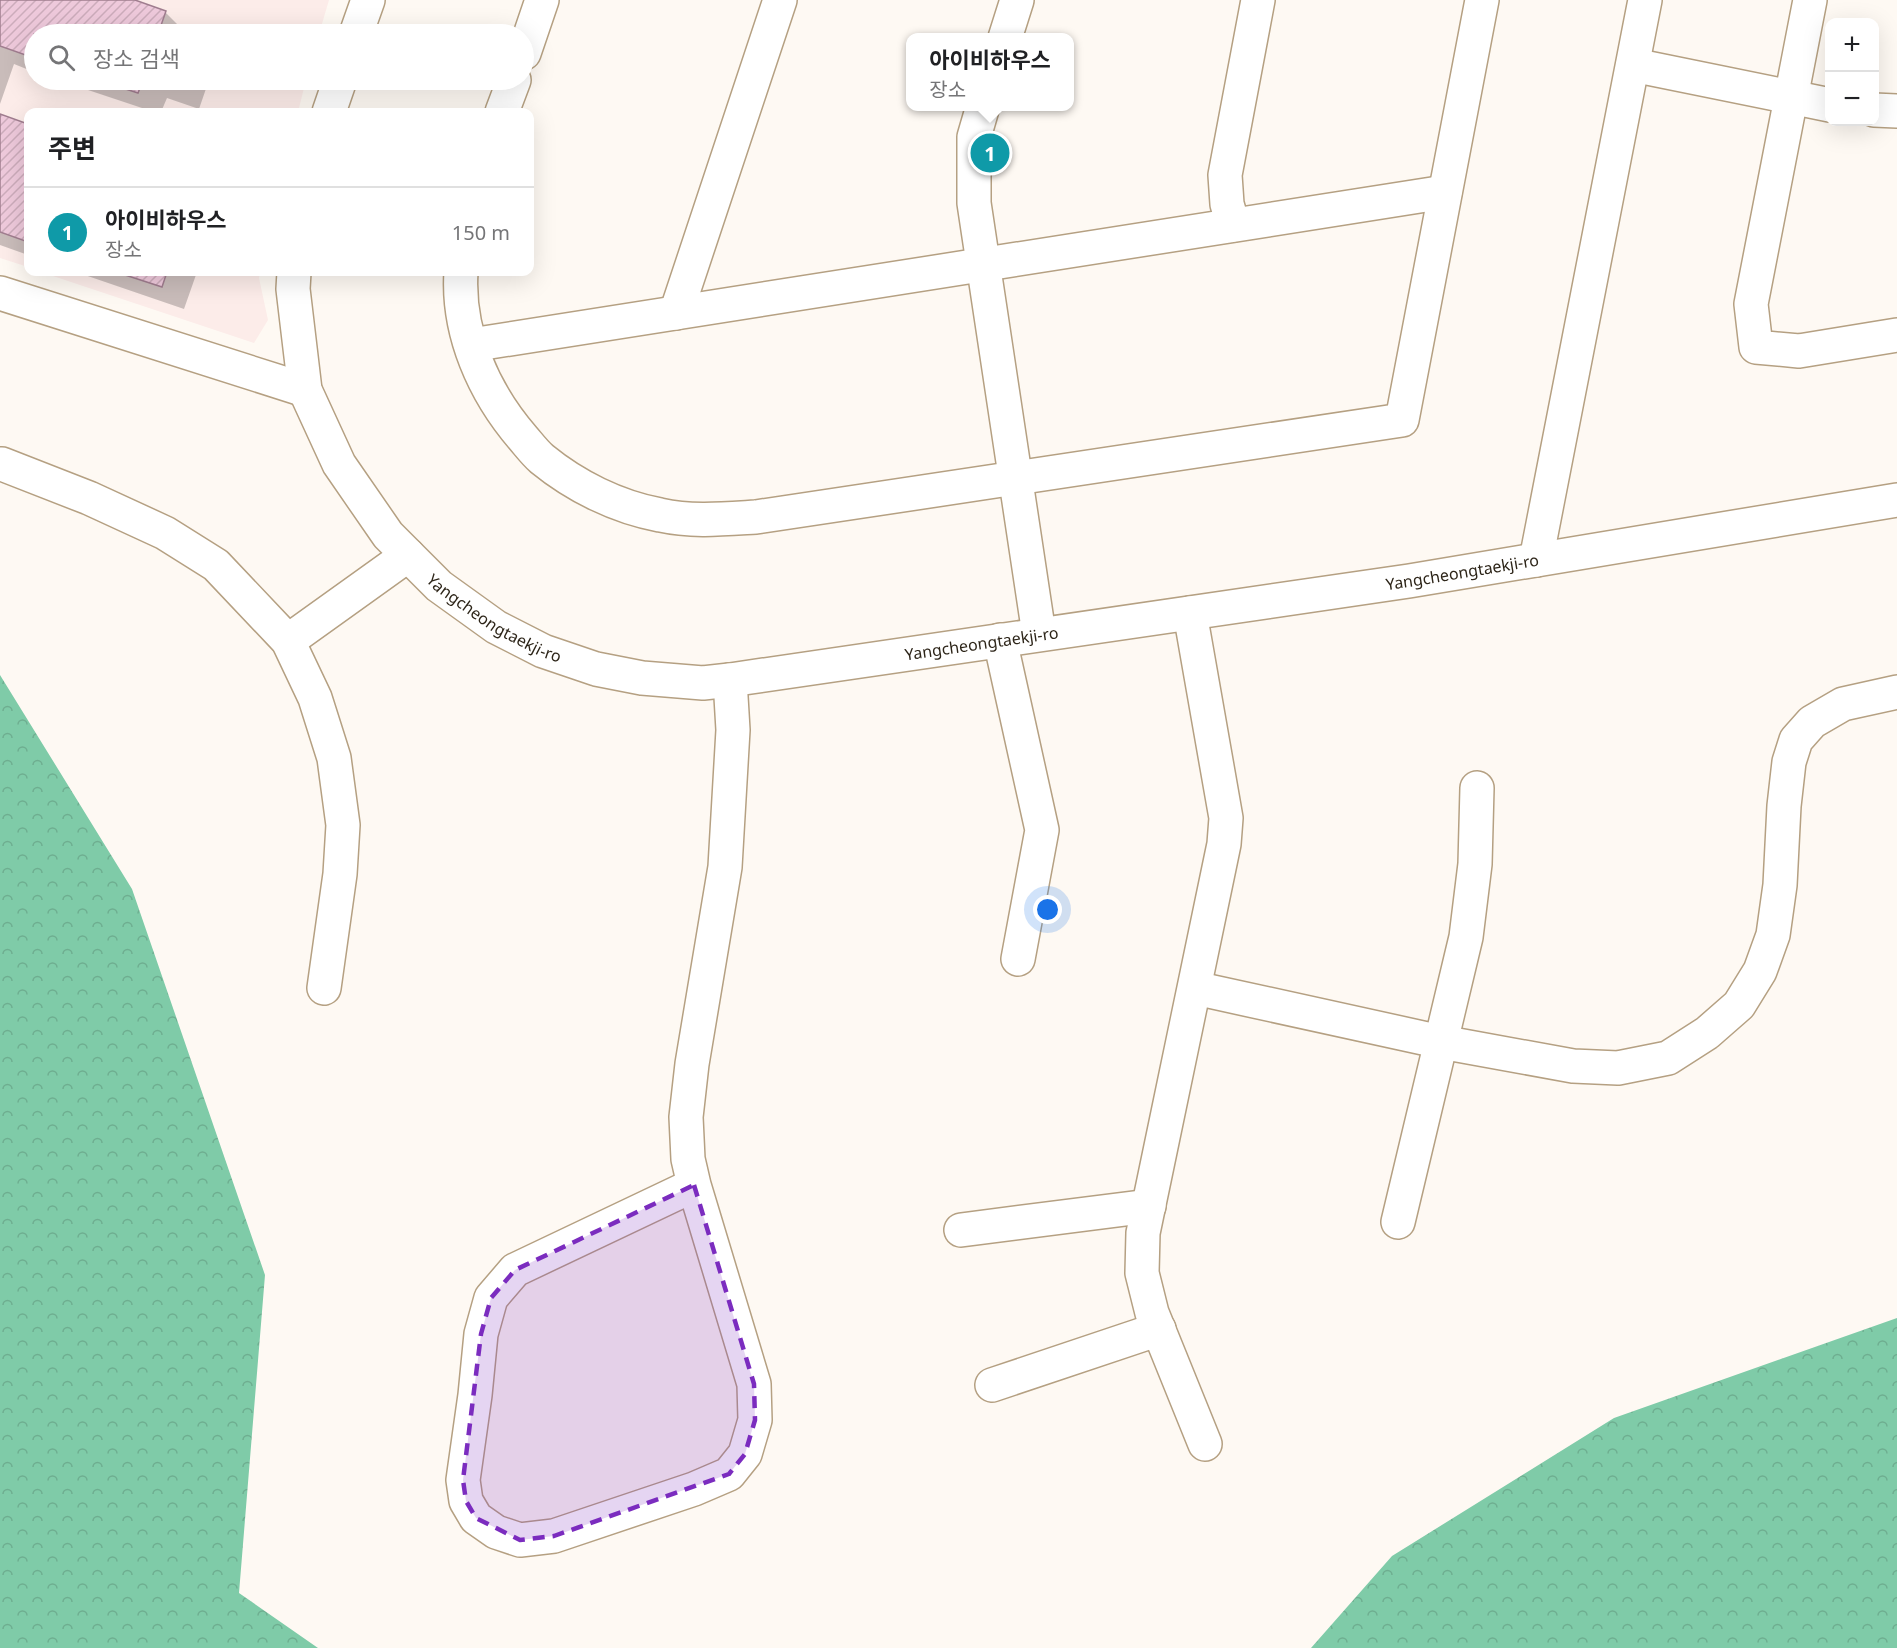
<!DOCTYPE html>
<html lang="ko">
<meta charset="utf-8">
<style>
body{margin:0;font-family:"Noto Sans","Noto Sans KR",sans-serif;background:#f2f2f2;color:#202124}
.controls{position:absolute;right:18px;top:18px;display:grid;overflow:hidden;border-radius:12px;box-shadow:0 6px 24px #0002}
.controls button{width:54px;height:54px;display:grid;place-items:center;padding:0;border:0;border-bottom:2px solid #e0e0e0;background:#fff;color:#202124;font:30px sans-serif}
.you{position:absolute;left:1048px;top:910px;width:21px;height:21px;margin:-15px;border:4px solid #fff;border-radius:50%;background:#1a73e8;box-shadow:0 0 0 9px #1a73e833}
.badge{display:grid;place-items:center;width:39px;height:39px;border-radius:50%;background:#0b8043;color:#fff;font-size:20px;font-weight:700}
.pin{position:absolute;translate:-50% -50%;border:3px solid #fff;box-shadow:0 2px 6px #0006}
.popup{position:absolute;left:906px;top:33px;width:168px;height:78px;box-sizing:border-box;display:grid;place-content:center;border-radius:12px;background:#fff;filter:drop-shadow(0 2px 4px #0005);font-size:20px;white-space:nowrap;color:#757577}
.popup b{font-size:22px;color:#202124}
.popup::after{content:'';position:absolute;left:50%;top:100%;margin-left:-12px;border:12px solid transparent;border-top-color:#fff}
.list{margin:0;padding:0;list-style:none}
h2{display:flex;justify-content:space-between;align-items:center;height:78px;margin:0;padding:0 24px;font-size:26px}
h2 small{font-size:20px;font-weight:400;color:#757577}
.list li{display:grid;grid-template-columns:39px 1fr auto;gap:18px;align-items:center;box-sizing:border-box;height:90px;padding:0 24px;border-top:2px solid #e0e0e0}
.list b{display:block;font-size:22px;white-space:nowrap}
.list p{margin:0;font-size:20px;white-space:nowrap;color:#757577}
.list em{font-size:20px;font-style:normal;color:#757577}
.icon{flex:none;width:33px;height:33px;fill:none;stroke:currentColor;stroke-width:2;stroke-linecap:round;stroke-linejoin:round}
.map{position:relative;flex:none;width:1897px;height:1648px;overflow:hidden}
.search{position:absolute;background:#fff;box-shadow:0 6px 24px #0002;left:24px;top:24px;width:510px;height:66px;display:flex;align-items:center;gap:15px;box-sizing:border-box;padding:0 21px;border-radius:33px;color:#757577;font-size:22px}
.panel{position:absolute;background:#fff;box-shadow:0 6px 24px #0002;left:24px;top:108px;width:510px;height:168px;border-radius:12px}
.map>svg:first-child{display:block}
.education{fill:#fcece9}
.forest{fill:url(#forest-crowns)}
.shadow{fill:#0003}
.building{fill:url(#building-hatch);stroke:#a07d8f;stroke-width:1.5}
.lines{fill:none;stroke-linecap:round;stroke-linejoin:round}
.street-casing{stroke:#b5a082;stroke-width:36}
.street{stroke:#fff;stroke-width:33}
.marked{fill:#7b2cbf;fill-opacity:0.2;stroke:#7b2cbf;stroke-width:4.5;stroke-dasharray:12 8;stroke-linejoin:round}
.labels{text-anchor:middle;stroke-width:4.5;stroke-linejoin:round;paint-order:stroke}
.street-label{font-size:16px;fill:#2d2519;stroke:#fef9f3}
</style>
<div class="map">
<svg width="1897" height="1648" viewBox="0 0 1897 1648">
<defs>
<pattern id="forest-crowns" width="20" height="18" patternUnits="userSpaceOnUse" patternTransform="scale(1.5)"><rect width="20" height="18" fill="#7fcba8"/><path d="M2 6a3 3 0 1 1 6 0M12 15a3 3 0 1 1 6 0" fill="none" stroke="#6eae90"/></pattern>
<pattern id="building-hatch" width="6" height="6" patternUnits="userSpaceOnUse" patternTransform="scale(1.5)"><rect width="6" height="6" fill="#eec9db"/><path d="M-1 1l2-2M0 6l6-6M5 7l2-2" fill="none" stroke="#ccacbb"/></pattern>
</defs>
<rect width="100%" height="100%" fill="#fef9f3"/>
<path class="education" d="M0 0H329L319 34H34V80H306L298 112H28V267L0 258Z
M41 272H260L259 278 268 320 254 343Z"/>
<path class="forest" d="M0 675 132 889 265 1275 239 1593 318 1648H0Z
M1897 1318V1648H1311L1392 1556 1614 1418Z"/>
<path class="shadow" d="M0 0H130L165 12 187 34H34V72L14 64 0 104Z
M58 80H209L199 109 167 98 161 112H154Z
M0 115 28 125V255L0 245Z
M76 272H197L184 309Z"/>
<path class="building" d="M0 0H135L166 11 158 34H34V58L0 46Z
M98 80H143L138 93Z
M153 80H180L177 88Z
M0 114 28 124V242L0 232Z
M116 272H167L162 287Z"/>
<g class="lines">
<defs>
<g id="street">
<path d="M1810 0 1751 304 1756 347 1799 351 1897 335"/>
<path d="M356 34 368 0"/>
<path d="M1005 38 1017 0"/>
<path d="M524 53 542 0"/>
<path d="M1633 65 1830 105"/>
<path d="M983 106 974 137V203L1039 634"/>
<path d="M1874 110 1897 111"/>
<path d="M329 112 340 80"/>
<path d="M502 112 514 80"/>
<path d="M1233 225 1227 204 1225 175 1258 0"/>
<path id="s1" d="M294 272 293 289 305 390 339 464 388 535 439 586 496 627 543 651 596 669 642 678 703 683 730 680 1409 581 1897 500"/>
<path d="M461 272C457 333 484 393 523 438 529 445 535 453 542 459 575 486 617 507 660 515 692 522 723 519 756 517L1402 420 1482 0"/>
<path d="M0 293 305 390"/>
<path d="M676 313 780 0"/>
<path d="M471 345 1445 192"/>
<path d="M2 464 89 498 165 533 216 565 288 641 315 698 334 758 343 825 340 874 324 988"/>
<path d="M1536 560 1645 0"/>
<path d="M1190 613 1226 818 1224 844 1143 1233 1142 1273 1152 1313 1205 1444"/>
<path d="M1000 640 1042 830 1018 959"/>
<path d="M288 641 408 555"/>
<path d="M1195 988 1441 1042 1573 1066 1618 1068 1668 1058 1707 1033 1739 1005 1760 971 1773 935 1780 885 1784 806 1789 762 1796 740 1812 722 1843 704 1897 692"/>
<path d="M694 1185 515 1270 491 1298 481 1334 475 1395 463 1480 466 1501 476 1518 496 1532 520 1540 554 1536 694 1489 729 1474 745 1454 755 1420 754 1384 694 1185 688 1159 686 1117 692 1064 725 867 733 730 730 680"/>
<path d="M1398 1222 1466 937 1475 864 1477 788"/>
<path d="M961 1230 1149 1206"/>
<path d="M992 1385 1159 1329"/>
</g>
</defs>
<use href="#street" class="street-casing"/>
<use href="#street" class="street"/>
</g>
<path class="marked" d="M694 1185 754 1384 755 1420 745 1454 729 1474 554 1536 520 1540 476 1518 466 1501 463 1480 481 1334 491 1298 515 1270Z"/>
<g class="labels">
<g class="street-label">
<text dy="6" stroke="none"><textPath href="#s1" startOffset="1413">Yangcheongtaekji-ro</textPath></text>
<text dy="6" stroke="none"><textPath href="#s1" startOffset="423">Yangcheongtaekji-ro</textPath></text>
<text dy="6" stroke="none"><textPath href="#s1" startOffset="927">Yangcheongtaekji-ro</textPath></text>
</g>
</g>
</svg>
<div class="controls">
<button>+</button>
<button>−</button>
</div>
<div class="you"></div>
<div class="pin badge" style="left:990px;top:153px;background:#0f9aa8">1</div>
<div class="popup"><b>아이비하우스</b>장소</div>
<div class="search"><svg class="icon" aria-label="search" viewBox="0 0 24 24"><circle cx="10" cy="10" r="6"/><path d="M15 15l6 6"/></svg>장소 검색</div>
<section class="panel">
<h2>주변<small></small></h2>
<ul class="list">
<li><span class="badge" style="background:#0f9aa8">1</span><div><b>아이비하우스</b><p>장소</p></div><em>150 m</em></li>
</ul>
</section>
</div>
